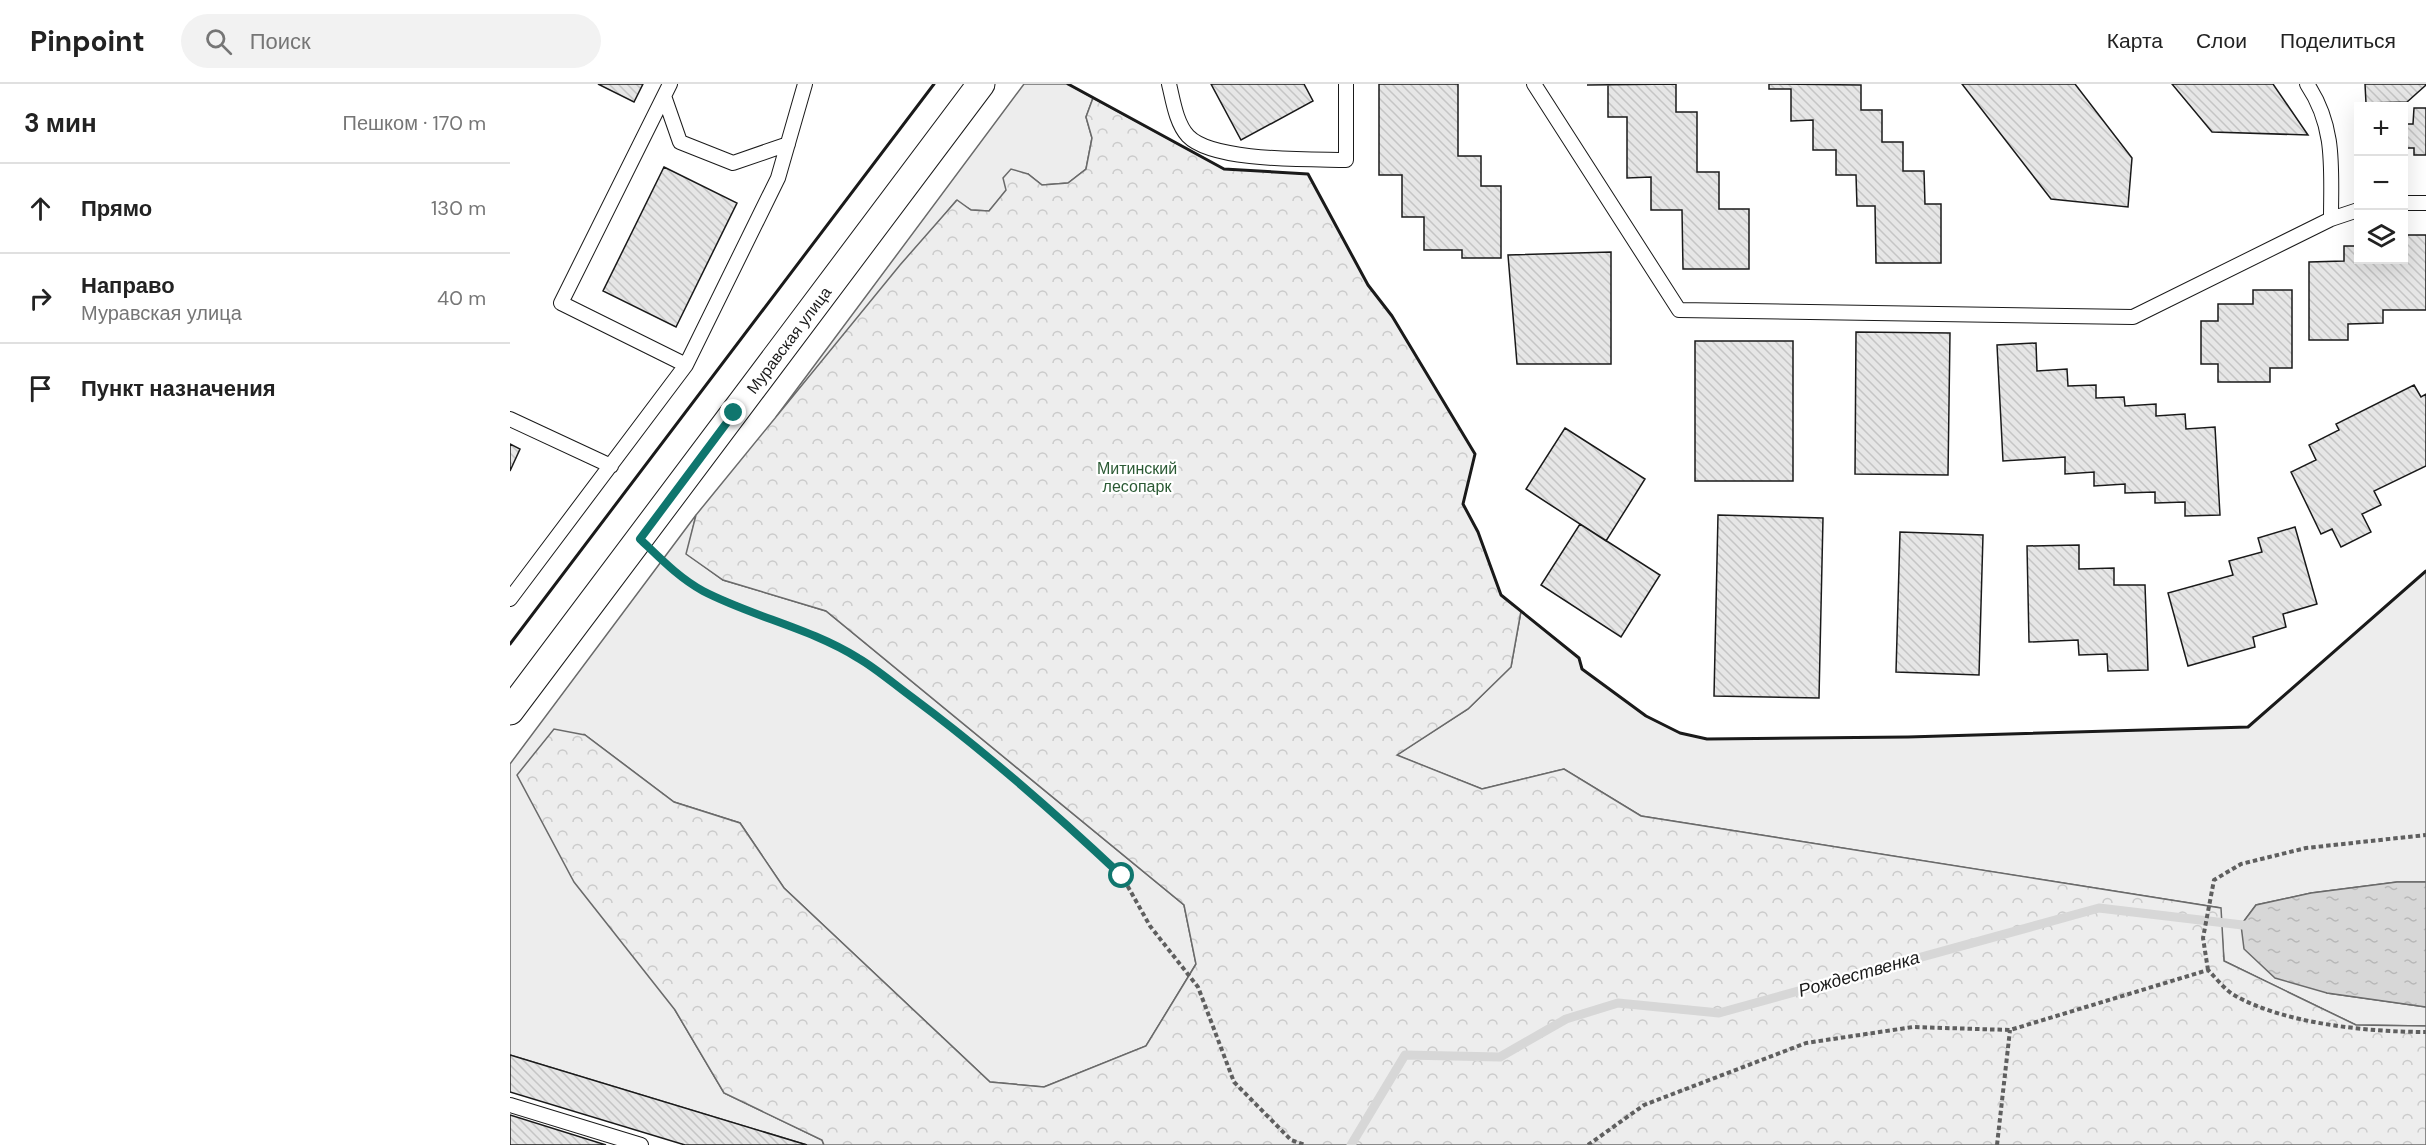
<!DOCTYPE html>
<html lang="ru">
<meta charset="utf-8">
<style>
body{margin:0;font-family:"DM Sans",sans-serif;background:#f2f2f2;color:#222}
.controls{position:absolute;right:18px;top:18px;display:grid;overflow:hidden;border-radius:0px;box-shadow:0 6px 24px #0002}
.controls button{width:54px;height:54px;display:grid;place-items:center;padding:0;border:0;border-bottom:2px solid #e0e0e0;background:#fff;color:#222;font:30px sans-serif}
.stop{position:absolute;width:18px;height:18px;margin:-14px;border:4px solid #0f766e;border-radius:50%;background:#fff}
.stop.end{background:#0f766e;border-color:#fff;box-shadow:0 2px 6px #0008}
.list{margin:0;padding:0;list-style:none}
h2{display:flex;justify-content:space-between;align-items:center;height:78px;margin:0;padding:0 24px;font-size:26px}
h2 small{font-size:20px;font-weight:400;color:#767676}
.list li{display:grid;grid-template-columns:39px 1fr auto;gap:18px;align-items:center;box-sizing:border-box;height:90px;padding:0 24px;border-top:2px solid #e0e0e0}
.list b{display:block;font-size:22px;white-space:nowrap}
.list p{margin:0;font-size:20px;white-space:nowrap;color:#767676}
.list em{font-size:20px;font-style:normal;color:#767676}
.icon{flex:none;width:33px;height:33px;fill:none;stroke:currentColor;stroke-width:2;stroke-linecap:round;stroke-linejoin:round}
.map{position:relative;flex:none;width:1916px;height:1061px;overflow:hidden}
header{display:flex;align-items:center;gap:36px;box-sizing:border-box;height:84px;padding:0 30px;background:#fff;border-bottom:2px solid #e0e0e0}
header strong{font-size:28px}
nav{display:flex;gap:33px;margin-inline-start:auto;font-size:21px}
.search{width:420px;height:54px;background:#f2f2f2;display:flex;align-items:center;gap:15px;box-sizing:border-box;padding:0 21px;border-radius:33px;color:#767676;font-size:22px}
main{display:flex}
aside{flex:1;background:#fff}
.map>svg:first-child{display:block}
.built{fill:#ededed;stroke:#6a6a6a;stroke-width:1.5}
.forest{fill:url(#forest-crowns);stroke:#6a6a6a;stroke-width:1.5}
.water{fill:url(#water-ripples);stroke:#6a6a6a;stroke-width:1.5}
.lines{fill:none;stroke-linecap:round;stroke-linejoin:round}
.stream{stroke:#d7d7d7;stroke-width:9}
.building{fill:url(#building-back-hatch);stroke:#1a1a1a;stroke-width:1.5}
.service-casing{stroke:#1a1a1a;stroke-width:16}
.minor-casing{stroke:#1a1a1a;stroke-width:29}
.path{stroke:#5f5f5f;stroke-width:4;stroke-dasharray:4.5 3;stroke-linecap:butt}
.service{stroke:#fff;stroke-width:14}
.minor{stroke:#fff;stroke-width:27}
.wall{stroke:#1a1a1a;stroke-width:3}
.route{stroke:#0f766e;stroke-width:8}
.labels{text-anchor:middle;stroke-width:4.5;stroke-linejoin:round;paint-order:stroke}
.street-label{font-size:16px;fill:#1a1a1a;stroke:#fff}
.park-label{font-size:16px;fill:#2b5a34;stroke:#fff}
.water-label{font-size:18px;font-style:italic;fill:#1a1a1a;stroke:#fff}
</style>
<header>
<strong>Pinpoint</strong>
<div class="search"><svg class="icon" aria-label="search" viewBox="0 0 24 24"><circle cx="10" cy="10" r="6"/><path d="M15 15l6 6"/></svg>Поиск</div>
<nav><a>Карта</a><a>Слои</a><a>Поделиться</a></nav>
</header>
<main>
<aside>
<h2>3 мин<small>Пешком · 170 m</small></h2>
<ul class="list">
<li><svg class="icon" aria-label="ahead" viewBox="0 0 24 24"><path d="M12 20V5M6 11l6-6 6 6"/></svg><div><b>Прямо</b></div><em>130 m</em></li>
<li><svg class="icon" aria-label="right" viewBox="0 0 24 24"><path d="M7 20v-9h11M14 6l5 5-5 5"/></svg><div><b>Направо</b><p>Муравская улица</p></div><em>40 m</em></li>
<li><svg class="icon" aria-label="arrive" viewBox="0 0 24 24"><path d="M6 21V4h12l-3 4 3 4H6"/></svg><div><b>Пункт назначения</b></div></li>
</ul>
</aside>
<div class="map">
<svg width="1916" height="1061" viewBox="0 0 1916 1061">
<defs>
<pattern id="forest-crowns" width="20" height="18" patternUnits="userSpaceOnUse" patternTransform="scale(1.5)"><rect width="20" height="18" fill="#ededed"/><path d="M2 6a3 3 0 1 1 6 0M12 15a3 3 0 1 1 6 0" fill="none" stroke="#cbcbcb"/></pattern>
<pattern id="water-ripples" width="26" height="14" patternUnits="userSpaceOnUse" patternTransform="scale(1.5)"><rect width="26" height="14" fill="#d7d7d7"/><path d="M2 4q2-2 4 0t4 0M15 11q2-2 4 0t4 0" fill="none" stroke="#b8b8b8"/></pattern>
<pattern id="building-back-hatch" width="6" height="6" patternUnits="userSpaceOnUse" patternTransform="scale(1.5)"><rect width="6" height="6" fill="#e6e6e6"/><path d="M-1 5l2 2M0 0l6 6M5-1l2 2" fill="none" stroke="#c5c5c5"/></pattern>
</defs>
<rect width="100%" height="100%" fill="#fff"/>
<path class="built" d="M514 0H558L583 14 576 33 582 54 576 85 558 99 532 101 518 90 497 106 479 127 461 126 446 117 266 333Z
M186 431 177 470 213 496 316 527 674 821 686 880 636 962 534 1003 480 998 274 804 230 739 164 718 75 651 165 926 214 1009 312 1056 314 1061H297L0 971V680Z
M1916 487V798H1887L1801 809 1746 821 1731 841 1817 909 1916 923V942L1846 941 1714 877 1710 824 1131 732 1054 685 972 705 886 671 958 625 1001 583 1011 527 1069 574 1072 585 1136 632 1170 649 1197 655 1398 653 1738 643Z"/>
<path class="forest" d="M583 14 714 85 798 90 858 201 882 232 965 370 953 420 968 448 991 511 1011 527 1001 583 958 625 887 671 972 705 1054 685 1131 732 1711 824 1714 877 1846 941 1916 942V1061H314L312 1056 214 1009 165 926 64 798 7 691 44 645 75 651 164 718 230 739 274 804 480 998 534 1003 636 962 686 880 674 821 316 527 213 496 176 470 186 431 390 181 447 116 461 126 479 127 496 106 493 94 501 85 518 90 532 101 558 99 576 85 582 54 576 33Z"/>
<path class="water" d="M1887 798H1916V923L1817 909 1765 894 1734 865 1731 841 1746 821 1801 809Z"/>
<g class="lines">
<path class="stream" d="M841 1061 895 971 990 973 1056 935 1108 919 1209 929 1589 824 1741 842"/>
</g>
<path class="building" d="M88 0H133L124 18Z
M701 0H794L803 17 731 56Z
M869 0H948V72H971V102H991V174H952V166H914V133H892V91H869Z
M1166 0V28H1187V88H1209V125H1239V185H1173L1172 126H1141V93L1117 94V33H1098V1H1077Z
M1259 0 1351 1V26H1372V58H1393V87H1414L1415 120H1431V179H1366L1365 122H1347L1346 91H1326V66H1303V36L1281 37V5H1259Z
M1452 0H1565L1622 74 1618 123 1541 115Z
M1662 0H1763L1798 51 1702 48Z
M1855 0H1916V1L1897 18 1856 19Z
M1904 24H1916V71H1904V64H1894V40H1903Z
M154 83 227 119 166 243 93 207Z
M1894 151H1916V226H1873V239L1838 240V256H1799V178L1834 177V162H1848V176H1894Z
M1101 168V280H1007L998 171Z
M1743 206H1782V284H1760V298H1708V280H1691V237H1708V220H1743Z
M1346 248 1440 249 1438 391 1345 390Z
M1185 257H1283V397H1185Z
M1526 259 1527 287 1557 285 1558 302 1586 301V314L1614 313 1615 322 1646 320V332L1675 330 1676 345 1705 343 1710 431 1675 432V418L1645 419V408L1615 409V400L1584 402V388L1555 390V373L1493 377 1487 261Z
M1904 301 1911 313 1916 310V382L1864 407 1871 421 1852 430 1861 448 1831 463 1822 445 1811 450 1781 388 1806 376 1799 361 1829 346 1826 340Z
M1055 344 1135 395 1096 457 1016 405Z
M0 360 10 365 0 387Z
M1208 431 1313 434 1309 614 1204 612Z
M1070 440 1150 491 1111 553 1031 501Z
M1785 443 1807 520 1773 530 1776 543 1743 553 1745 563 1678 582 1658 509 1723 491 1719 477 1752 468 1748 454Z
M1390 448 1473 451 1469 591 1386 588Z
M1569 461V485L1604 484V501H1635L1638 586 1598 587 1597 570 1569 571 1568 556 1519 558 1517 462Z
M0 971 297 1061H175L0 1008Z
M0 1031 96 1061H0Z"/>
<g class="lines">
<defs>
<path id="service" d="M160 0 51 219 176 281
M659 0C663 16 666 39 678 52 703 78 800 75 836 76V0
M1024 0 1169 226 1623 233 1821 135 1848 126
M1797 0C1826 43 1821 85 1821 135
M154 12 170 58 223 79 278 60
M1894 119H1916
M0 335 101 382
M0 515 176 281 268 94 295 0
M0 1021 131 1061"/>
<g id="minor">
<path id="s1" d="M0 627 471 0"/>
</g>
</defs>
<use href="#service" class="service-casing"/>
<use href="#minor" class="minor-casing"/>
<path class="path" d="M150 474 171 492 194 507 271 539 298 548 348 574 446 646 561 744 612 792 640 842 688 903 724 998 781 1056 795 1061
M1698 886 1693 854 1704 796 1731 780 1796 764 1916 751
M1078 1061 1134 1021 1296 959 1403 943 1500 946 1698 886C1706 894 1714 905 1724 911 1774 940 1859 948 1916 948
M1487 1061 1500 946"/>
<use href="#service" class="service"/>
<use href="#minor" class="minor"/>
<path class="wall" d="M558 0 714 85 798 90 858 201 882 232 965 370 953 420 968 448 991 511 1069 574 1072 585 1136 632 1170 649 1197 655 1398 653 1738 643 1916 487
M0 560 424 0"/>
</g>
<g class="lines">
<path class="route" d="M224 329 130 455C150 474 169 494 193 507 243 533 300 544 348 574 367 585 385 601 403 614 477 669 545 729 612 792"/>
</g>
<g class="labels">
<g class="street-label">
<text dy="6" stroke="none"><textPath href="#s1" startOffset="464">Муравская улица</textPath></text>
</g>
<g class="park-label">
<text x="627" y="390">Митинский<tspan x="627" dy="18">лесопарк</tspan></text>
</g>
<g class="water-label">
<text transform="translate(1349 890) rotate(-16)" y="6">Рождественка</text>
</g>
</g>
</svg>
<div class="controls">
<button>+</button>
<button>−</button>
<button><svg class="icon" aria-label="layers" viewBox="0 0 24 24"><path d="M12 4l9 5-9 5-9-5zM3 14l9 5 9-5"/></svg></button>
</div>
<div class="stop" style="left:612px;top:792px"></div>
<div class="stop end" style="left:224px;top:329px"></div>
</div>
</main>
